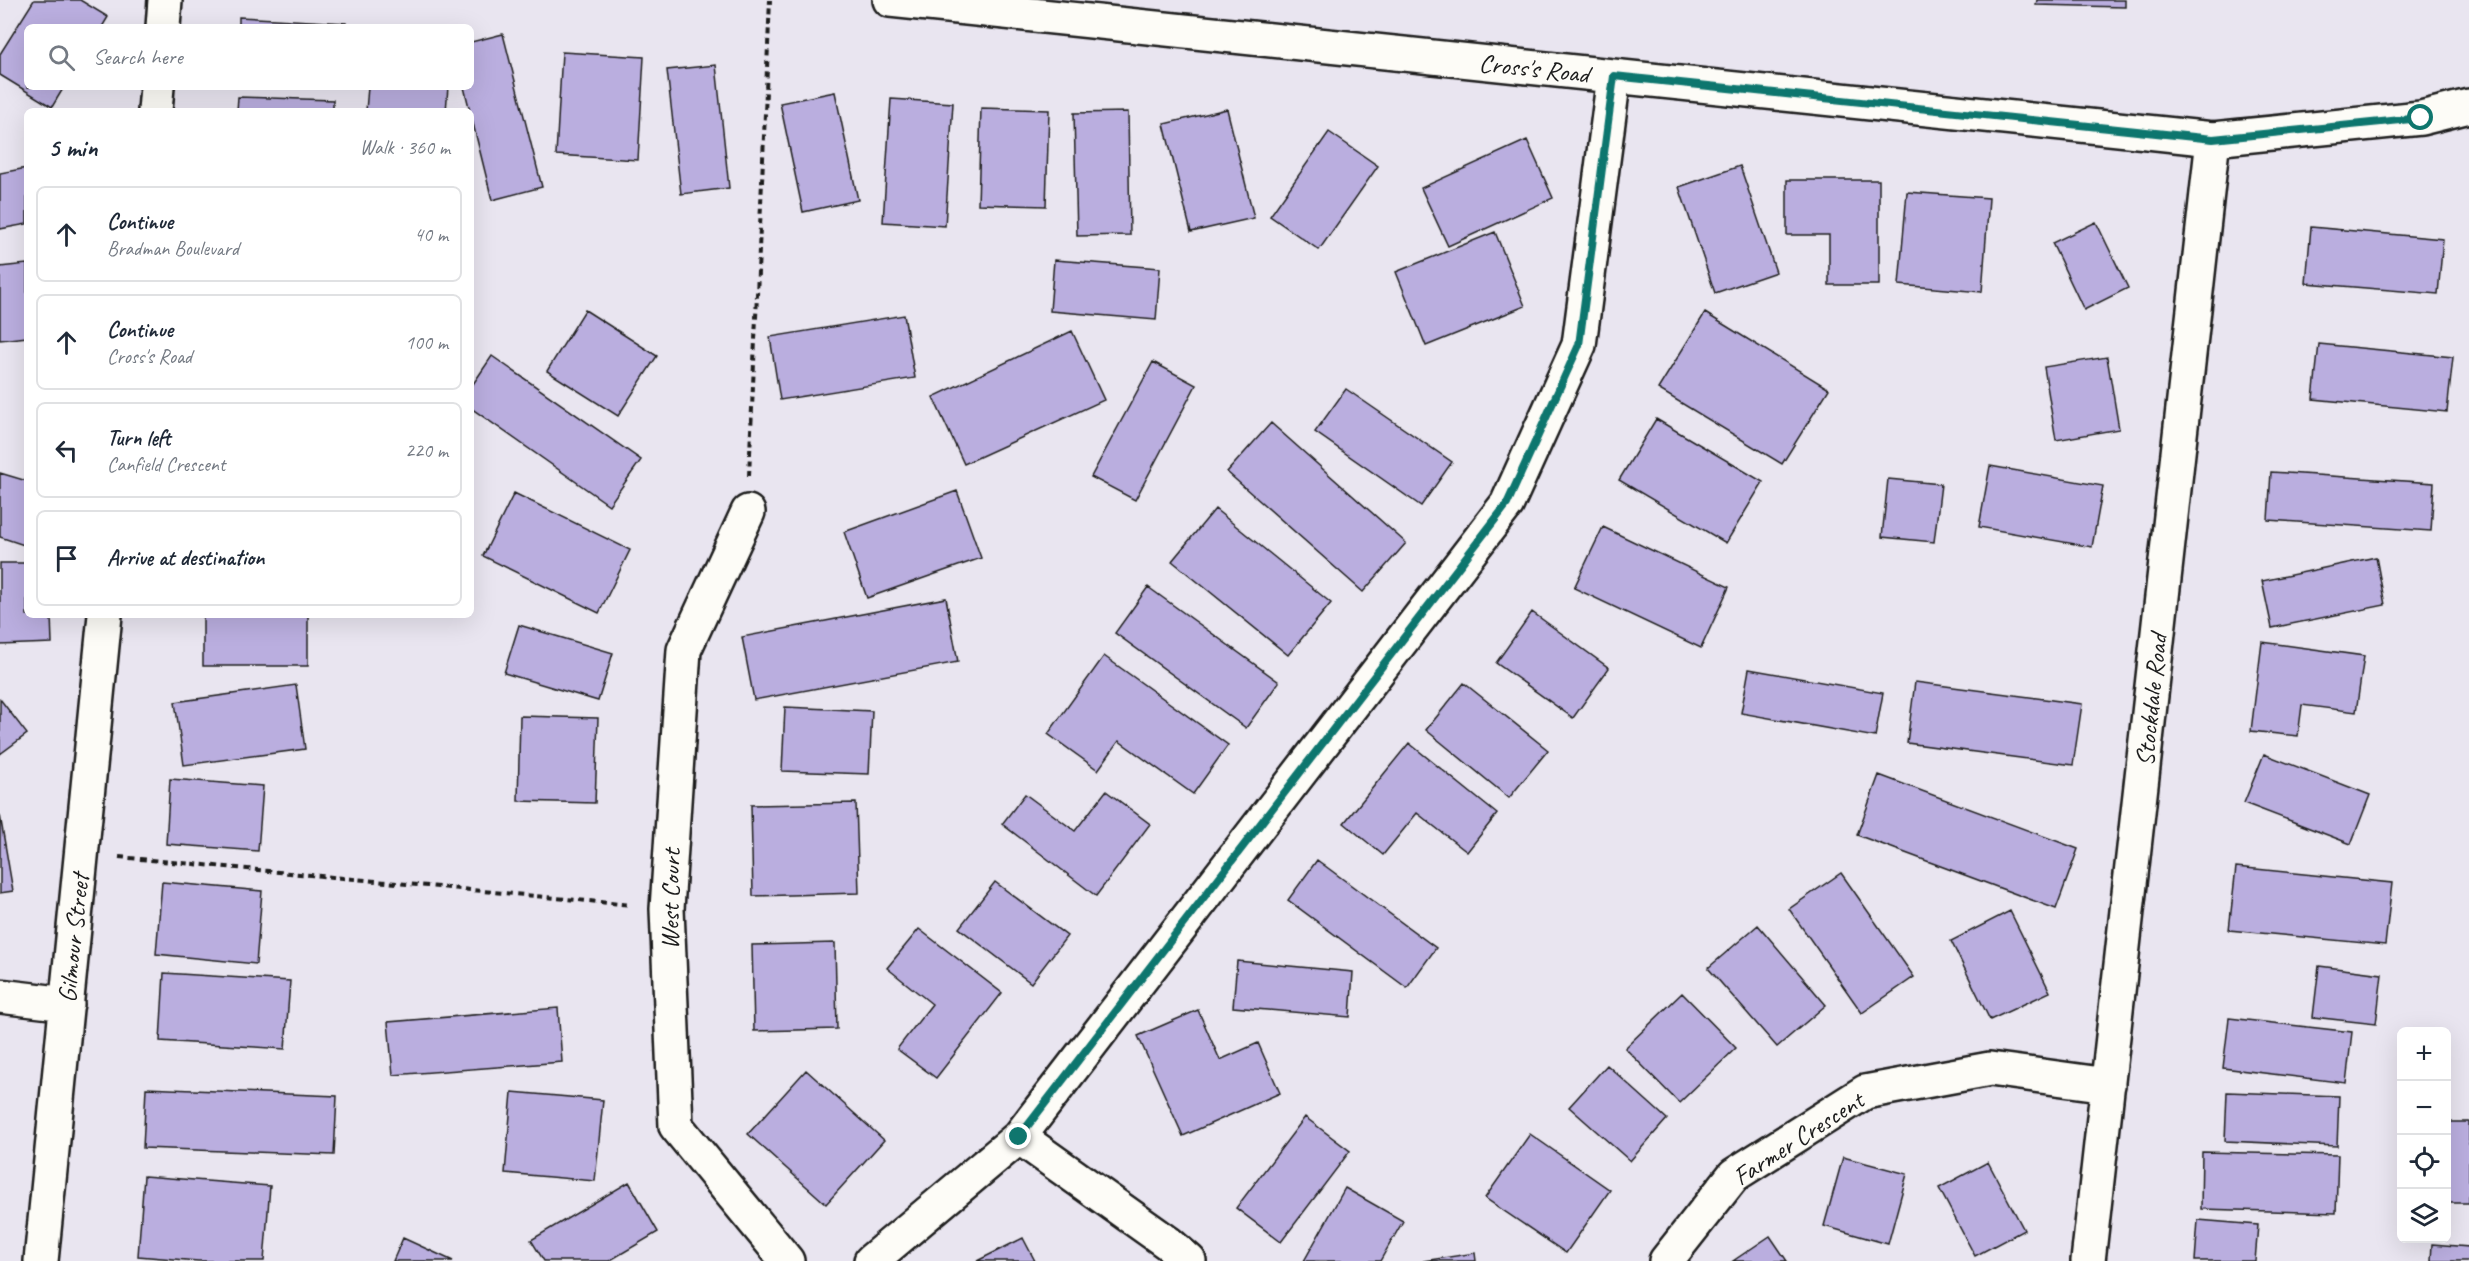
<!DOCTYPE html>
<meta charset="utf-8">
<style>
body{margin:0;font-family:Caveat,sans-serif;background:#f2f2f3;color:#1f2937}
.controls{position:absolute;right:18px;bottom:18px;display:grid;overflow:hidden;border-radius:9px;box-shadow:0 6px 24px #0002}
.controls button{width:54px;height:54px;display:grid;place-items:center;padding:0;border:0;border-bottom:2px solid #e0e1e3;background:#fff;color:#1f2937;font:30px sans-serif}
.stop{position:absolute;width:18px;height:18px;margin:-14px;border:4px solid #0f766e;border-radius:50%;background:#fff}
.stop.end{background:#0f766e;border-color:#fff;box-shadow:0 2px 6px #0008}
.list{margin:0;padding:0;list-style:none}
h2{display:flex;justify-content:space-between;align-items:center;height:78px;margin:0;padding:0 24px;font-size:26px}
h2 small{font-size:20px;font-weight:400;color:#747a83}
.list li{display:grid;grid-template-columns:39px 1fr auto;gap:18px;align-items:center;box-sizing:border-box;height:96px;margin:0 12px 12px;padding:0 12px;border:2px solid #e0e1e3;border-radius:9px}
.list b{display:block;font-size:22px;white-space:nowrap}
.list p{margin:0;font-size:20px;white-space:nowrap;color:#747a83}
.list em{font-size:20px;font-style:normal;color:#747a83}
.icon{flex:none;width:33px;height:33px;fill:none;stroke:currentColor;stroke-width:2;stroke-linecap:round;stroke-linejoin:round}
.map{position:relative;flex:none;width:2469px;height:1261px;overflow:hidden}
.search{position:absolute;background:#fff;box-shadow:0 6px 24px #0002;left:24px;top:24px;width:450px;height:66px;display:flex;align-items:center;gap:15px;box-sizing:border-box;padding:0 21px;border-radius:9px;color:#747a83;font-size:22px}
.panel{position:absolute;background:#fff;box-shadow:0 6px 24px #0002;left:24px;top:108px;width:450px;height:510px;border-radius:9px}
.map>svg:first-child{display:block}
.building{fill:#baaedf;stroke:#1c1c1c;stroke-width:1.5}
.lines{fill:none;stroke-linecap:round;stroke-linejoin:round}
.minor-casing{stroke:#1c1c1c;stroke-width:38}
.path{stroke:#1c1c1c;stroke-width:4;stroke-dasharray:6 4.5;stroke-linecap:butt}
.minor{stroke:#fdfcf7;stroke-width:33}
.route{stroke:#0f766e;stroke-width:8}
.labels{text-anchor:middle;stroke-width:4.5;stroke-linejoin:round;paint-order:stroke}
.street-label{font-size:26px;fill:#1c1c1c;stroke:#fdfcf7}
</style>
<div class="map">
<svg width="2469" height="1261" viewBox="0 0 2469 1261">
<rect width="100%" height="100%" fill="#e9e5f0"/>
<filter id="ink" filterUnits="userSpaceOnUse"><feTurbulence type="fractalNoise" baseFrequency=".0167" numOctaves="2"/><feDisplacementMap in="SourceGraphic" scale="12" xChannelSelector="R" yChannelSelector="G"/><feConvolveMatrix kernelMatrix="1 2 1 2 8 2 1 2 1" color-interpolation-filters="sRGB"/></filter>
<g filter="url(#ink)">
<path class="building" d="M34 0H80L108 17 102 27H27V87H64L52 107 0 75V54Z
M2037 0H2125V7L2036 5Z
M239 17 346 23V27H239Z
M503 34 542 187 492 200 464 87H471V42Z
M562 52 644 57 638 160 556 155Z
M716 65 729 188 681 194 667 70Z
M368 87H448L446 111H366Z
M835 92 858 200 803 212 780 103Z
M238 97 333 100V111H237Z
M891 99 953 103 945 226 883 222Z
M981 108 1049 110 1046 206 978 204Z
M1227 109 1254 218 1191 232 1164 124Z
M1128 112 1130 235 1077 236 1074 113Z
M1329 132 1378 166 1319 250 1270 216Z
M1527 140 1553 198 1448 246 1421 188Z
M1740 166 1776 272 1715 293 1679 187Z
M27 168V224L0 229V173Z
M1787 180H1879V285H1829V235H1787Z
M1907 192 1989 198 1982 292 1899 285Z
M2096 222 2128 288 2084 310 2052 243Z
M2311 227 2443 239 2438 294 2306 283Z
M1495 232 1525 306 1426 346 1396 272Z
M1054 260 1160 268 1156 320 1050 311Z
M27 264V337L0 340V267Z
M585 310 657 356 618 416 547 371Z
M1705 313 1829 389 1782 464 1658 389Z
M904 315 915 378 780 400 770 337Z
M1072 331 1104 400 964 464 933 397Z
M2319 344 2453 357 2447 412 2313 399Z
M492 356 641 460 609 505 471 408V387Z
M2107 357 2119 429 2056 440 2044 367Z
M1153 362 1196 385 1135 500 1091 477Z
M1346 389 1452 462 1421 506 1315 432Z
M1656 419 1763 482 1726 543 1619 480Z
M1271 423 1406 543 1363 592 1227 472Z
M1990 466 2103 486 2092 547 1979 527Z
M2271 472 2434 483 2431 531 2268 520Z
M0 473 27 481V546L0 537Z
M1888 479 1941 484 1934 542 1882 537Z
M957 491 981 558 867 598 844 532Z
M514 493 630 550 599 613 483 556Z
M1215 509 1331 603 1288 655 1172 561Z
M1603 527 1729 587 1701 648 1574 588Z
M2376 557 2385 605 2272 628 2262 581Z
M0 563H27V615H51L52 643 0 645Z
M1148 587 1279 682 1246 728 1115 633Z
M946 598 958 662 754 700 742 637Z
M1532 612 1609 668 1573 718 1496 663Z
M203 615H308V666H203Z
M519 625 613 653 598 701 504 673Z
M2262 642 2364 656 2356 712 2302 705 2298 736 2251 731Z
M1104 656 1228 745 1193 794 1119 741 1098 770 1048 734Z
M1749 669 1883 693 1875 737 1741 713Z
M1915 682 2082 704 2073 765 1907 743Z
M1464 683 1548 750 1509 798 1426 730Z
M296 685 305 749 184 765 175 702Z
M0 699 27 734 0 754Z
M785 707 872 711 869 774 782 771Z
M520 716 598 718 595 803 518 801Z
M1409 743 1497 814 1467 852 1417 813 1383 855 1344 823Z
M2264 754 2370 795 2351 844 2244 803Z
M1879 775 2078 849 2056 909 1857 835Z
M170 779 263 786 258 851 166 844Z
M1106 791 1150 824 1096 896 1002 824 1025 794 1075 831Z
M856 803 859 893 753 896 751 805Z
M0 815 13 891 0 893Z
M1317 860 1436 948 1407 988 1288 900Z
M2236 867 2392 883 2385 945 2229 930Z
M1841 873 1914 977 1862 1013 1789 909Z
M162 882 262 891 256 964 156 954Z
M995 882 1067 936 1031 983 959 928Z
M2010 911 2050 992 1990 1020 1951 941Z
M1758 925 1826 1005 1777 1047 1708 968Z
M919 929 1002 993 936 1078 897 1049 932 1004 887 968Z
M835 943 837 1029 754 1031 752 945Z
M1237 961 1353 972 1350 1017 1233 1007Z
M2319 966 2382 974 2376 1024 2313 1017Z
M164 973 290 981 285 1049 160 1041Z
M1682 993 1736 1048 1679 1103 1625 1048Z
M558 1008 562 1062 393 1075 388 1022Z
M1198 1010 1220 1060 1258 1043 1280 1093 1183 1136 1138 1036Z
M2229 1018 2352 1032 2346 1083 2223 1068Z
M1607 1065 1667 1119 1630 1161 1569 1107Z
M806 1070 884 1140 826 1204 748 1134Z
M146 1088 337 1096 334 1155 143 1148Z
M512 1092 603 1100 595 1181 505 1173Z
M2227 1092 2339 1096 2337 1146 2225 1141Z
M1305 1117 1350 1151 1281 1242 1236 1208Z
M2446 1122H2469V1203H2446Z
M1530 1134 1610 1190 1566 1253 1485 1198Z
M2202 1152 2338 1155 2336 1213 2201 1209Z
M1843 1157 1907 1174 1888 1244 1824 1226Z
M1988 1162 2024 1230 1975 1256 1939 1188Z
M144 1176 270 1186 264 1261H198L138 1256Z
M629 1182 658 1232 609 1261H544L531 1240Z
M1345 1188 1403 1221 1380 1261H1304Z
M2198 1220 2258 1225 2255 1261H2195Z
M1770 1236 1787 1261H1733Z
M403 1238 453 1261H393Z
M1023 1238 1035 1261H977Z
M2432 1244 2469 1247V1261H2431Z
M1475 1253 1476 1261H1423Z"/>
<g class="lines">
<defs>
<path id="minor" d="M890 0 2213 139 2421 118 2469 106
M163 27 165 0
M155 111 157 87
M748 512 684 650 667 909 676 1126 787 1261
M0 996 67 1004
M1019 1137 1168 1243 1189 1261
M41 1261 105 615
M871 1261 1019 1137 1507 504 1579 345 1614 76
M1666 1261 1734 1175 1865 1092 1990 1069 2108 1085
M2088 1261 2213 139"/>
</defs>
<use href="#minor" class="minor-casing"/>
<path class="path" d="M749 476 770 0
M119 857 631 905"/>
<use href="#minor" class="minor"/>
</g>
</g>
<g class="lines" filter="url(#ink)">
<path class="route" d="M1019 1137 1507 504 1579 345 1614 76 2213 139 2421 118"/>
</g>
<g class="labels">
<g class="street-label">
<text transform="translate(1534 68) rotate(6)" y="9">Cross's Road</text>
<text transform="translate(2151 700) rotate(-84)" y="9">Stockdale Road</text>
<text transform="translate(670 899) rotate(-89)" y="9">West Court</text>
<text transform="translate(73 938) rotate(-84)" y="9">Gilmour Street</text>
<text transform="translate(1798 1138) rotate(-33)" y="9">Farmer Crescent</text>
</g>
</g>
</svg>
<div class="controls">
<button>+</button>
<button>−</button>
<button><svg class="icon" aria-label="locate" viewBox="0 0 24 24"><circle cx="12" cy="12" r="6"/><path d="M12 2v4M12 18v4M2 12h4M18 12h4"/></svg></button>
<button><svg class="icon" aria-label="layers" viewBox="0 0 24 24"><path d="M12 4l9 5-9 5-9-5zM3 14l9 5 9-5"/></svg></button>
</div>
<div class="stop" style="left:2421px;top:118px"></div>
<div class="stop end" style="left:1019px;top:1137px"></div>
<div class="search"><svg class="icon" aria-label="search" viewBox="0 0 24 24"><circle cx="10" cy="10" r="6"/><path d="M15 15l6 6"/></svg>Search here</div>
<section class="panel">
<h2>5 min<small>Walk · 360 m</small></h2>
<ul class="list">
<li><svg class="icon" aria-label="ahead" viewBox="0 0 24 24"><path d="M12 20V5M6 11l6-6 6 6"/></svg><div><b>Continue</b><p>Bradman Boulevard</p></div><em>40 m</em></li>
<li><svg class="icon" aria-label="ahead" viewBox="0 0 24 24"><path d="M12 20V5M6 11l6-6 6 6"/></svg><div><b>Continue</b><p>Cross's Road</p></div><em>100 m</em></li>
<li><svg class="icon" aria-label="left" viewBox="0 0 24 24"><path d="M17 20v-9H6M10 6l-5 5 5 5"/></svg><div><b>Turn left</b><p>Canfield Crescent</p></div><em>220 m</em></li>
<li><svg class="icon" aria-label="arrive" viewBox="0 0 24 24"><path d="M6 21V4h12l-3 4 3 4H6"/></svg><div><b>Arrive at destination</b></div></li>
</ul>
</section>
</div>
